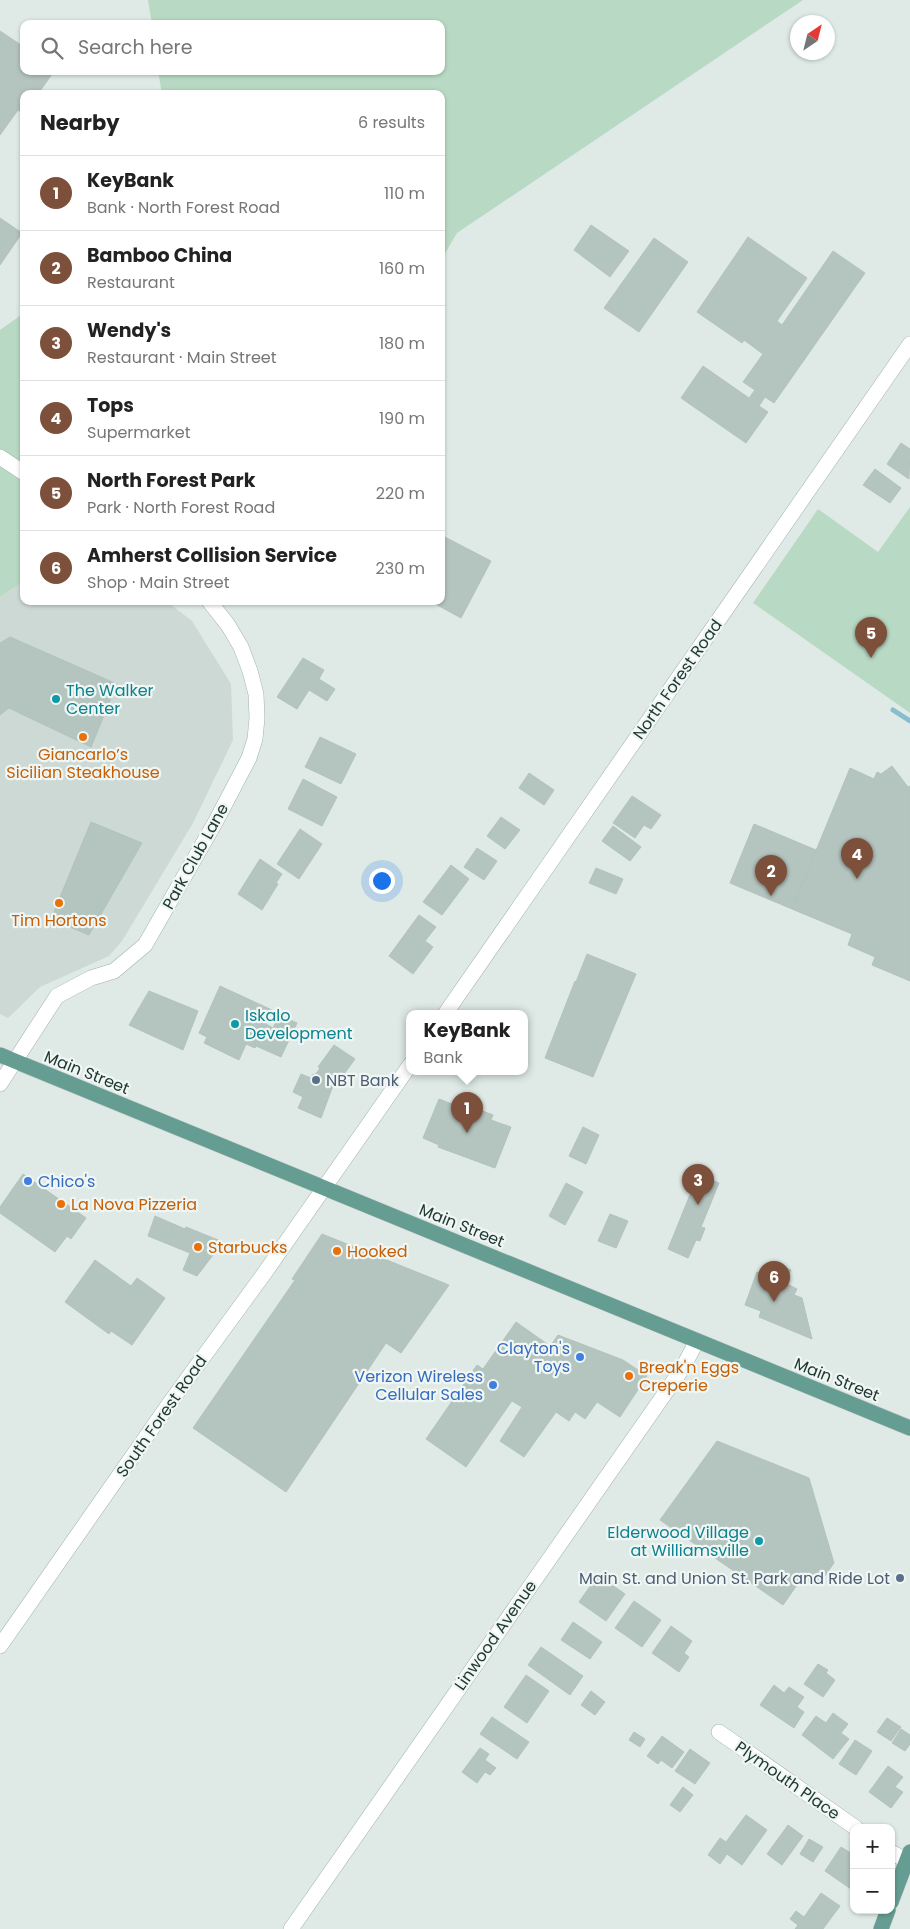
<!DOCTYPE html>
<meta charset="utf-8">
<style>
body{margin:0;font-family:Poppins,sans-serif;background:#f6f6f6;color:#222}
.controls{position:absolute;right:15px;bottom:15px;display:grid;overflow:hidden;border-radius:10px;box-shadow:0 1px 4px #0004}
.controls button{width:45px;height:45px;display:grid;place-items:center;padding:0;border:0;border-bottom:1px solid #e0e0e0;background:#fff;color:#222;font:25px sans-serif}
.compass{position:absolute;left:790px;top:15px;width:45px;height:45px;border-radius:50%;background:#fff;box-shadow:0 1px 4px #0004;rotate:35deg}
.you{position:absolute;left:381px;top:880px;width:18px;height:18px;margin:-12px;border:4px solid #fff;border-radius:50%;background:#1a73e8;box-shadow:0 0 0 8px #1a73e833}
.badge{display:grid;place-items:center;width:32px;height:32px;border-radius:50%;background:#7d503c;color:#fff;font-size:16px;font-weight:700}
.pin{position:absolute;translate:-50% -41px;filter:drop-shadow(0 1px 2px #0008)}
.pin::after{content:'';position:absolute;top:26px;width:18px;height:15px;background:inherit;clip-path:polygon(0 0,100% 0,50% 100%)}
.popup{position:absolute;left:406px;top:1010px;width:122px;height:65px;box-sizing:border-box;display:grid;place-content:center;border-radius:10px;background:#fff;filter:drop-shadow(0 1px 4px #0005);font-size:16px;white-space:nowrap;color:#767676}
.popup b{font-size:19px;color:#222}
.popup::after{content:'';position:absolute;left:50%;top:100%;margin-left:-10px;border:10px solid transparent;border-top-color:#fff}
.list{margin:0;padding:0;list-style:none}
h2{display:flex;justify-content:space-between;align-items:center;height:65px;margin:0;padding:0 20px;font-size:21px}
h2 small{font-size:16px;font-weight:400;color:#767676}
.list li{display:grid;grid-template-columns:32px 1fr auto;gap:15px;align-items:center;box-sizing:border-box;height:75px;padding:0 20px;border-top:1px solid #e0e0e0}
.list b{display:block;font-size:19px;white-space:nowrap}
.list p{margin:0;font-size:16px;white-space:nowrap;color:#767676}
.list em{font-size:16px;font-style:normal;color:#767676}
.icon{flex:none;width:28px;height:28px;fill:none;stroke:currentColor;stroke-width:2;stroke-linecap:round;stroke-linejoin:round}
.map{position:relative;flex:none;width:910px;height:1929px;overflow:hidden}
.search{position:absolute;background:#fff;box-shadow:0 1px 4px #0004;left:20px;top:20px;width:425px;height:55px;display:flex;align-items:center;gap:12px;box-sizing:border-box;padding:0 18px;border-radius:10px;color:#767676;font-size:19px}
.panel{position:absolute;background:#fff;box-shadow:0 1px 4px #0004;left:20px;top:90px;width:425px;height:515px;border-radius:10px}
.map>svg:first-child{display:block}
.built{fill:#cdd9d5}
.green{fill:#b8dac4}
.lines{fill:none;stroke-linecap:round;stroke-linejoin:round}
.stream{stroke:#88bdcd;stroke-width:5}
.building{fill:#b4c4bf;stroke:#b2c3bd}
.minor-casing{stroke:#a2b1ad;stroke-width:16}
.major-casing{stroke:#bcc4c2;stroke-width:16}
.minor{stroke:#fff;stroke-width:15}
.major{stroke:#659d93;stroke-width:15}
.culture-dot{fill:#0f9aa8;stroke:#eff6f3;stroke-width:2}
.food-dot{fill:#e8710a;stroke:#eff6f3;stroke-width:2}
.service-dot{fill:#5c6f8a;stroke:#eff6f3;stroke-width:2}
.shop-dot{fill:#3f7fe0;stroke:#eff6f3;stroke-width:2}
.labels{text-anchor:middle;stroke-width:4.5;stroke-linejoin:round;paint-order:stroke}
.street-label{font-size:16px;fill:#213934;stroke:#eff6f3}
.culture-label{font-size:16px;fill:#0d838f;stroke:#eff6f3;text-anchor:start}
.food-label{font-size:16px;fill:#c56008;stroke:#eff6f3;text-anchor:start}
.service-label{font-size:16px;fill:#4e5e75;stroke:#eff6f3;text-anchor:start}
.shop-label{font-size:16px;fill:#366cbe;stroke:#eff6f3;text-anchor:end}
</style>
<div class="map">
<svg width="910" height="1929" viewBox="0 0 910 1929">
<rect width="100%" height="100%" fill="#dfeae6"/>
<path class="built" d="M24 581V601H166L192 621 231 684 233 740 193 823 122 941 109 956 40 987 8 1018 0 1014V597Z"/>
<path class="green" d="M148 0H803L457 233 441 260V94H162L158 71H441V24H152Z
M24 313V581L0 597V330Z
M910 507V713L753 603 818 509 878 552Z"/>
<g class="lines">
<path class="stream" d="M893 710 910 721"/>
</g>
<path class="building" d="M0 31 24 47V71H54L38 94H24V114L18 110 0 135Z
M0 218 22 233 0 265Z
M591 225 629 251 610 277 574 250Z
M748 237 807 278 777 321 782 325 833 251 865 273 774 403 765 397 759 406 768 412 746 443 681 398 703 366 749 398 755 390 743 382 763 354 744 340 742 343 697 312Z
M654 238 688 262 639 332 604 308Z
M901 443 910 449 909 479 887 464Z
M875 469 901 488 890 503 863 485Z
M441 535 491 561 461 618 430 601H441Z
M10 637 117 684 91 747 9 708 0 715V643Z
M303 658 324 670 319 679 335 689 327 701 309 690 297 709 277 697Z
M320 737 356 754 341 784 305 767Z
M892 766 908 787 910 786V981L872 965 875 957 848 945 852 934 792 909 850 768 874 779 877 772 881 774Z
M529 773 554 790 544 805 519 788Z
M303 779 337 797 322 826 288 809Z
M632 796 661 815 651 829 644 825 635 838 613 823Z
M501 817 520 830 505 849 487 836Z
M91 822 142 843 89 935 51 919Z
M754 824 816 850 792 909 730 883Z
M613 826 641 847 630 861 602 841Z
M300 829 322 844 299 879 277 864Z
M477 848 497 861 484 880 464 867Z
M260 859 282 874 276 883 278 884 262 910 238 894Z
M451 865 469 879 442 915 423 902Z
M596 868 623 879 616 894 589 883Z
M419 915 436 927 425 941 433 947 413 974 389 956Z
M587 954 636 974 593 1077 545 1058 575 981 576 982Z
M220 986 272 1010 266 1024 273 1028 279 1015 297 1023 281 1057 256 1046 255 1048 246 1044 239 1060 204 1043 207 1037 199 1033Z
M149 991 198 1011 183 1050 129 1025Z
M334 1045 355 1059 339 1081 335 1079 333 1083H334L321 1118 298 1108 303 1097 293 1092 301 1074 311 1078 313 1074 315 1075 320 1068 318 1067Z
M439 1099 460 1107 462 1103 493 1115 491 1120 511 1127 495 1168 438 1147 439 1145 423 1138Z
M583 1127 599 1135 586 1164 569 1156Z
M23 1174 86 1218 71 1239 67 1236 55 1252 0 1213V1207Z
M698 1175 719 1183 701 1227 705 1228 700 1241 696 1240 688 1258 668 1249Z
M566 1183 583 1192 565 1225 549 1216Z
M610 1214 628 1221 616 1248 598 1241Z
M155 1216 185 1229 186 1227 223 1242 197 1276 183 1270 190 1253 148 1236Z
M322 1234 449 1285 401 1353 386 1343 286 1492 193 1428 295 1280 292 1279Z
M95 1260 131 1286 137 1278 165 1298 132 1345 111 1331 109 1334 65 1302Z
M772 1262 791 1270 785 1283 797 1289 794 1295 802 1298 812 1339 759 1317 761 1311 745 1305 757 1272 767 1276Z
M516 1322 550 1346 466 1467 426 1439 477 1365 483 1369Z
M558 1335 623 1360 647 1376 620 1417 597 1402 585 1419 575 1412 569 1421 556 1412 524 1457 500 1441 522 1407 512 1401Z
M717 1441 809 1478 834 1563 822 1580 797 1585 783 1605 660 1520Z
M598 1575 625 1594 606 1621 579 1602Z
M634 1601 661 1620 642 1647 615 1628Z
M573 1622 602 1642 590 1659 561 1640Z
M671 1626 692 1641 684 1653 689 1657 679 1672 652 1653Z
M541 1647 583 1676 570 1695 528 1665Z
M818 1664 828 1670 826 1673 835 1680 823 1697 804 1684Z
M526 1675 549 1691 527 1723 504 1707Z
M774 1685 784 1693 789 1687 804 1697 797 1707 804 1712 794 1728 760 1705Z
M591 1691 605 1702 595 1715 581 1705Z
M833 1713 848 1724 841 1733 849 1739 833 1759 802 1735 816 1716 826 1723Z
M492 1717 529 1742 517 1759 480 1734Z
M887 1718 901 1727 891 1741 877 1732Z
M901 1729 910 1735V1744L905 1751 892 1743Z
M634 1732 645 1739 640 1747 629 1740Z
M662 1736 684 1752 672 1768 661 1760 658 1764 647 1756Z
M855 1740 872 1751 856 1775 839 1764Z
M480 1748 489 1754 485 1760 496 1768 490 1775 485 1772 477 1783 462 1772Z
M690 1749 710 1763 695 1784 675 1771Z
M888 1766 903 1777 895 1787 903 1792 891 1808 869 1792Z
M683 1787 693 1795 680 1812 670 1805Z
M746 1815 767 1830 742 1865 727 1854 720 1864 708 1855 720 1838 726 1842Z
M788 1825 803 1836 782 1865 767 1854Z
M809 1839 823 1847 813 1862 800 1854Z
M841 1847 854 1855V1885L851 1889 825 1871Z
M821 1893 840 1906 823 1929H795L798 1925 790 1919 796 1911 804 1917Z"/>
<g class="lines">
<defs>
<path id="minor" d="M0 457 24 473
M445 1014 910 344
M0 1084 57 996 91 978 114 971 145 945 216 821 249 758 255 739 257 718 256 694 250 671 241 647 228 625 209 601
M0 1646 169 1404 266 1271 410 1065
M719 1732 856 1828
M891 1852 907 1861
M291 1929 682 1369 697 1341"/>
<path id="major" d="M0 1055 910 1428
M891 1902 910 1852
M881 1929 888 1910"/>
</defs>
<use href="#minor" class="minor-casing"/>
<use href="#major" class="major-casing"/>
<use href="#minor" class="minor"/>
<use href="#major" class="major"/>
</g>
<g class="culture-dot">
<circle cx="56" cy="699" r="5"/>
<circle cx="235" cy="1024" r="5"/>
<circle cx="759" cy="1541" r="5"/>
</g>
<g class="food-dot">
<circle cx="83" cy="737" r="5"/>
<circle cx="59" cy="903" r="5"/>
<circle cx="61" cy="1204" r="5"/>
<circle cx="198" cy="1247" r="5"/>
<circle cx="337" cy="1251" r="5"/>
<circle cx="629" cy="1376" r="5"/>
</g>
<g class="service-dot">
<circle cx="316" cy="1080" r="5"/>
<circle cx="900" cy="1578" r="5"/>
</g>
<g class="shop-dot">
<circle cx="28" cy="1181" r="5"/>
<circle cx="580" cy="1357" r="5"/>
<circle cx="493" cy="1385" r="5"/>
</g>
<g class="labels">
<g class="street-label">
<text transform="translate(677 679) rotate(-55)" y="6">North Forest Road</text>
<text transform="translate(195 856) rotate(-61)" y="6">Park Club Lane</text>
<text transform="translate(87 1072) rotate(22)" y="6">Main Street</text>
<text transform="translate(462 1225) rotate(22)" y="6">Main Street</text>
<text transform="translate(837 1379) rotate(22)" y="6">Main Street</text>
<text transform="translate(161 1416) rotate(-55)" y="6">South Forest Road</text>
<text transform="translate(495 1635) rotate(-55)" y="6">Linwood Avenue</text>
<text transform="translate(788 1780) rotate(35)" y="6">Plymouth Place</text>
</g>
<g class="culture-label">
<text x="66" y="696">The Walker<tspan x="66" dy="18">Center</tspan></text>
<text x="245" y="1021">Iskalo<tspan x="245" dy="18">Development</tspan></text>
<text x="749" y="1538" text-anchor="end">Elderwood Village<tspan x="749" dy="18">at Williamsville</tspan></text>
</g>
<g class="food-label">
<text x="83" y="760" text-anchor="middle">Giancarlo’s<tspan x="83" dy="18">Sicilian Steakhouse</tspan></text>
<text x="59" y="926" text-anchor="middle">Tim Hortons</text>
<text x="71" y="1210">La Nova Pizzeria</text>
<text x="208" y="1253">Starbucks</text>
<text x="347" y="1257">Hooked</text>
<text x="639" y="1373">Break'n Eggs<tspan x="639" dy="18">Creperie</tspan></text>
</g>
<g class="service-label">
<text x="326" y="1086">NBT Bank</text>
<text x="890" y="1584" text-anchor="end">Main St. and Union St. Park and Ride Lot</text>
</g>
<g class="shop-label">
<text x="38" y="1187" text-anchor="start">Chico's</text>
<text x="570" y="1354">Clayton's<tspan x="570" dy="18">Toys</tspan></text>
<text x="483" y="1382">Verizon Wireless<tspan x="483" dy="18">Cellular Sales</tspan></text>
</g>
</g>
</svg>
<div class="controls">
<button>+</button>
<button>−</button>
</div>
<svg class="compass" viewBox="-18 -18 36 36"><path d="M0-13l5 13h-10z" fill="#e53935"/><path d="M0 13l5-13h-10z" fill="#767676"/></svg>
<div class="you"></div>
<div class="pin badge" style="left:467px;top:1133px">1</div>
<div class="popup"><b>KeyBank</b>Bank</div>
<div class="pin badge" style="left:771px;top:896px">2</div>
<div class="pin badge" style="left:698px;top:1205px">3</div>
<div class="pin badge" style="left:857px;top:879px">4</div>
<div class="pin badge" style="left:871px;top:658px">5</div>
<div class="pin badge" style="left:774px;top:1302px">6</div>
<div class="search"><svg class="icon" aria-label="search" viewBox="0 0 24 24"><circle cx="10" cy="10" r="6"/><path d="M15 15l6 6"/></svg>Search here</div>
<section class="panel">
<h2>Nearby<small>6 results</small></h2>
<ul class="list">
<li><span class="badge">1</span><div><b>KeyBank</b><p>Bank · North Forest Road</p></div><em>110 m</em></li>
<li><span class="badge">2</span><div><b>Bamboo China</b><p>Restaurant</p></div><em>160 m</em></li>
<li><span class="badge">3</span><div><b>Wendy's</b><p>Restaurant · Main Street</p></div><em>180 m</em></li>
<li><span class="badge">4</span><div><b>Tops</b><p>Supermarket</p></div><em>190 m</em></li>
<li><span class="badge">5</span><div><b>North Forest Park</b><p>Park · North Forest Road</p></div><em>220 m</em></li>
<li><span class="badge">6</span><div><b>Amherst Collision Service</b><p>Shop · Main Street</p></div><em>230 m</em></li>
</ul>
</section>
</div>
